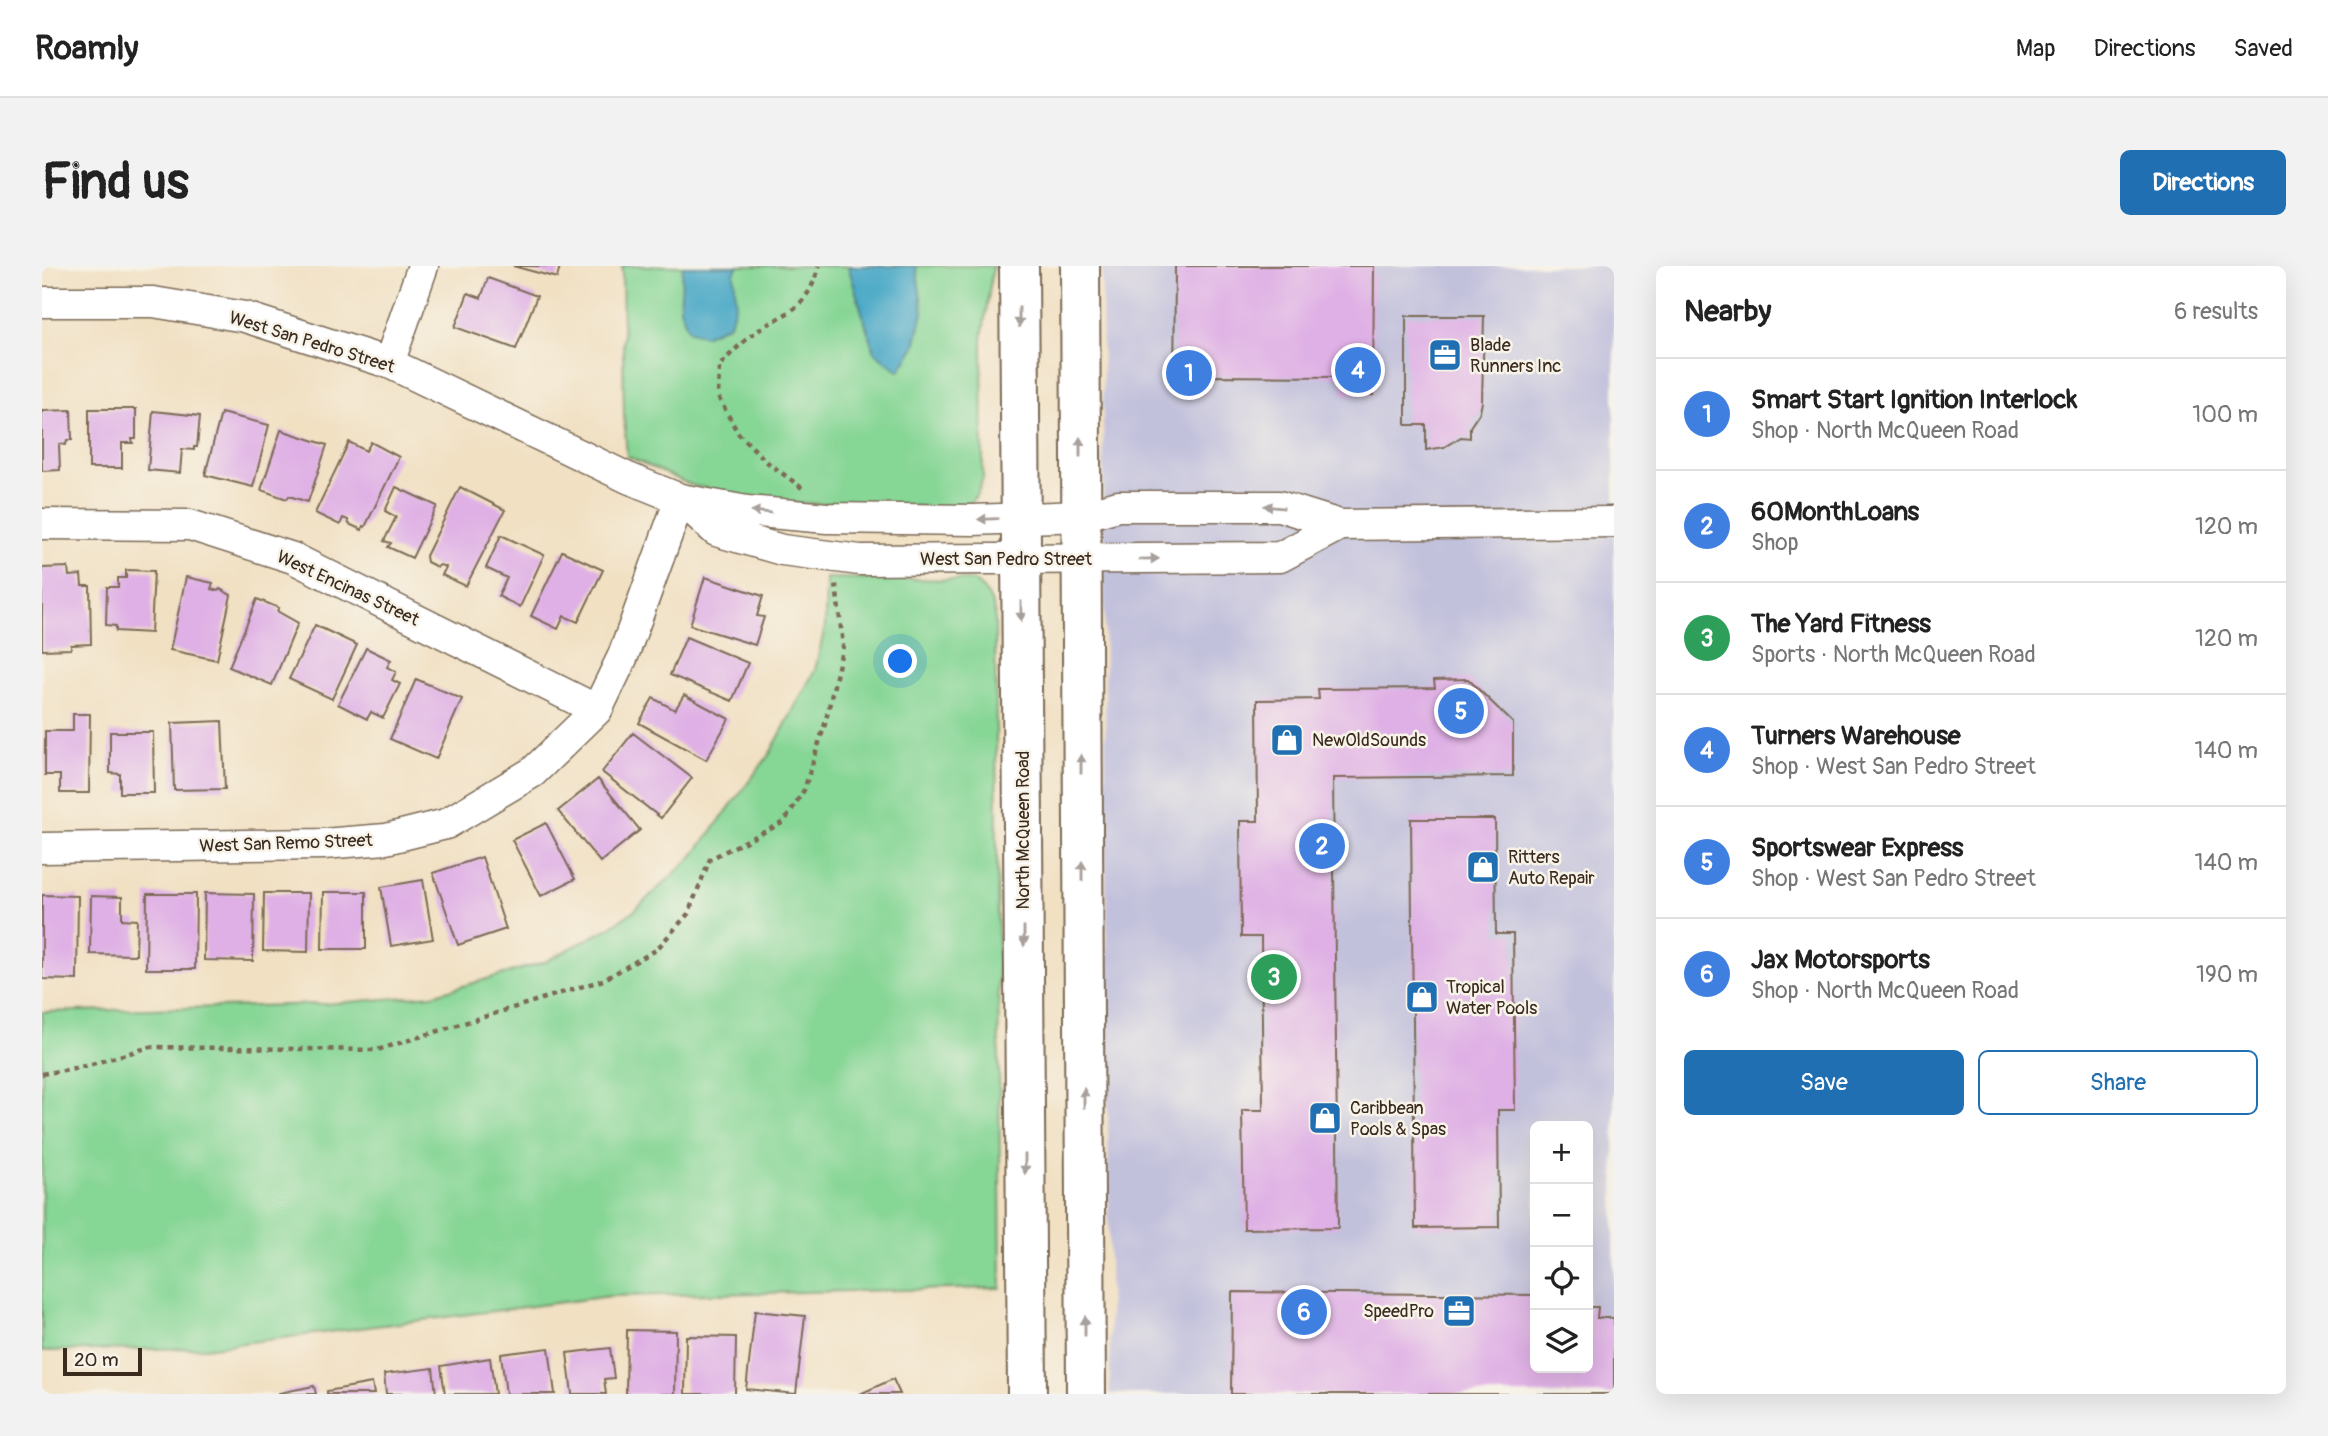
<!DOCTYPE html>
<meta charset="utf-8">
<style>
body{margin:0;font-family:Pangolin,sans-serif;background:#f2f2f2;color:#222}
.controls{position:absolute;right:21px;bottom:21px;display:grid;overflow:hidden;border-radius:10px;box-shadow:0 7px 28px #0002}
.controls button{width:63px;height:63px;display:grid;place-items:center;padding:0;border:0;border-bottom:2px solid #e0e0e0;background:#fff;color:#222;font:35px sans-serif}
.scale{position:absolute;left:21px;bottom:18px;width:79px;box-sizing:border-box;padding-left:7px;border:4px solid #3b2a1e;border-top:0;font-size:19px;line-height:24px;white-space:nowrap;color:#3b2a1e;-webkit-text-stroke:5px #f7f3e8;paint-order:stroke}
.you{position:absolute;left:859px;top:396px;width:24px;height:24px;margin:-18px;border:5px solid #fff;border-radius:50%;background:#1a73e8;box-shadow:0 0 0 10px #1a73e833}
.badge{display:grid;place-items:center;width:46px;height:46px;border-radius:50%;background:#1f6fb2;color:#fff;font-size:23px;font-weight:700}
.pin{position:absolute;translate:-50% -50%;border:4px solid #fff;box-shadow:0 2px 7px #0006}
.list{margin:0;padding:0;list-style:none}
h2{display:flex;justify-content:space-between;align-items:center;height:91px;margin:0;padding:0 28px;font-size:30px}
h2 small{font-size:23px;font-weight:400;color:#767676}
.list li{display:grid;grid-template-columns:46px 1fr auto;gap:21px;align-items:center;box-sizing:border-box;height:112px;padding:0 28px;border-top:2px solid #e0e0e0}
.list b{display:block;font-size:26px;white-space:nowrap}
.list p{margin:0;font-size:23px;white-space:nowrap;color:#767676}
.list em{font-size:23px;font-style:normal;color:#767676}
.actions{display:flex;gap:14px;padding:21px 28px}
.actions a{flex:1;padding:16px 0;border:2px solid #1f6fb2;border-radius:10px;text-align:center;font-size:24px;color:#1f6fb2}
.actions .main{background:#1f6fb2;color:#fff}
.icon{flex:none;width:38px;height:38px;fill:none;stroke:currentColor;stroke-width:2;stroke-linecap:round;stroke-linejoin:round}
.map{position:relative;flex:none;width:1572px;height:1128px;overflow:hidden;border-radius:10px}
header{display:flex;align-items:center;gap:42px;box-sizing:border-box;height:98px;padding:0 35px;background:#fff;border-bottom:2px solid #e0e0e0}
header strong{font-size:33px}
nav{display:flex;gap:38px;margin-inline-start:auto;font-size:24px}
.intro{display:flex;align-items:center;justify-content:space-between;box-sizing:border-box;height:168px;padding:0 42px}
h1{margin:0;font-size:49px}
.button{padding:18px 32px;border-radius:10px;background:#1f6fb2;color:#fff;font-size:24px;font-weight:700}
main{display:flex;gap:42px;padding:0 42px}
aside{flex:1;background:#fff;border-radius:10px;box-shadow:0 7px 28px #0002}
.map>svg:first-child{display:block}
.industrial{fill:#c2c1dc;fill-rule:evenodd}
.green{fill:#86d695;stroke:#60805a;stroke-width:2}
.water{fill:#47a7c6;stroke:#416872;stroke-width:2}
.building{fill:#dfb0e5}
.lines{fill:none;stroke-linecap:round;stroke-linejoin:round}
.street-casing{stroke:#7b6a57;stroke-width:33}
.secondary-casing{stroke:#7b6a57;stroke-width:42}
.path{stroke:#7b6a57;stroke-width:4.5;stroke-dasharray:5 5;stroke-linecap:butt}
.street{stroke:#fff;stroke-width:30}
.secondary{stroke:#fff;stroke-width:38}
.oneway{fill:#a79f9a}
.labels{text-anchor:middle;stroke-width:5;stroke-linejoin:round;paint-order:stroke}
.street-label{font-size:18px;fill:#3b2a1e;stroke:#f7f3e8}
.poi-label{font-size:18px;fill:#3b2a1e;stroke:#f7f3e8;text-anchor:start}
</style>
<header>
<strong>Roamly</strong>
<nav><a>Map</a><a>Directions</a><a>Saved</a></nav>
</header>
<div class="intro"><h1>Find us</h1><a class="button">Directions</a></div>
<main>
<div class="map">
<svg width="1572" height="1128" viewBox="0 0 1572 1128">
<rect width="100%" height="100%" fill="#f7f3e8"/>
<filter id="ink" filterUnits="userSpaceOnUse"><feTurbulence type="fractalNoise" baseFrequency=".0143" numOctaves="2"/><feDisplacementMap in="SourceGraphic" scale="14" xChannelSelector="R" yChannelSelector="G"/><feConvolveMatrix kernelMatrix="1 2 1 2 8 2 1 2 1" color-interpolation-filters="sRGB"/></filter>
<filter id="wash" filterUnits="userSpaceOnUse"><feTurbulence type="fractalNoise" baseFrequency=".00686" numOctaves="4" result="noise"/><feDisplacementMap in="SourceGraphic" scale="28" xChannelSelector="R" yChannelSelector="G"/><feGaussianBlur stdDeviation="1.57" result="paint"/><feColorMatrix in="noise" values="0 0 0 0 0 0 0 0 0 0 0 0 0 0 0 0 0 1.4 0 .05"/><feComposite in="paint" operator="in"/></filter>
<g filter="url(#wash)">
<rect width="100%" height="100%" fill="#f1e0c2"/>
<path class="industrial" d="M1060 0H1572V1128H1068ZM1493 860H1546V1102H1493Z"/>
<path class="green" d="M580 0H951L940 73 941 212C937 225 934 233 922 242L719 236 649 219 585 190 582 151Z
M784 312 930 314C943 323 950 332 953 349L959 1022 569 1030 162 1082 0 1085V746L282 738 390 729 503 696 567 662 593 644 650 591 727 489 773 404 783 361Z"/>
<path class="water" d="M641 0H695L692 8 694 36 688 58 662 70 646 64 638 42Z
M806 0H874L881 46 873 80 857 105 832 86Z"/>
<g id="blocks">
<path class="building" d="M471 0H518L515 12Z
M1133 0H1332L1331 129 1300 128 1301 111 1163 110V128H1132Z
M446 12 495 30 474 83 413 61 426 27 439 32Z
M1364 50H1442L1440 136 1438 146 1428 161V172L1419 171 1402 181 1384 184V159H1364Z
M47 143H94V173H90L91 177H80V202H47Z
M29 144 30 174H25L24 179 17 178 18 204 0 205V145Z
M111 145 158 150 155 181H152V184L140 183 138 207 106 204Z
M179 147 227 159 211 221 163 209Z
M239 164 285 179 266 236 247 230 245 233 219 224Z
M307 176 324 185 329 176 357 191 323 261 321 260 320 264 307 258 306 254 301 252 298 259 273 247Z
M354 221 395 240 370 292 346 281 349 277 342 275 354 251 343 245Z
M418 221 463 244 424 320 400 309 404 301 398 299 395 301 385 296 384 290Z
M459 269 502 289 478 341 456 330 465 312 444 302Z
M520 285 561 304 536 356 522 350 516 363 489 350Z
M26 301 27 310 39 309 40 320H48L49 378 29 379V383L0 384V302Z
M84 304 112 305 109 367 74 365V360L64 359 65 321H76V312H84Z
M144 311 171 317 169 323 176 325 178 323 189 329 175 394 128 384Z
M663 311 721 330 715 350 722 351 713 379 648 359Z
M215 333 237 342 235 345 256 357 230 419 187 401Z
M273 359 315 379 290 433 247 413Z
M644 371 706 397 690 435 628 409Z
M324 382 349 394 345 401 354 406 350 414 358 418 341 452 329 446 325 453 296 438Z
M374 413 420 433 394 493 348 473Z
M1426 413 1471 457V510L1291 512 1296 962 1202 963 1200 844H1221L1219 671H1199L1198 555H1216L1215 434 1277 433 1276 423 1393 422 1392 414Z
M642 429 687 453 664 494 597 457 611 432 633 444Z
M31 448H48L47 527H18V509H3V465H31Z
M180 455 183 523 132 524 130 457Z
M68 466H111L112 527H78V508L68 507Z
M591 467 650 512 619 552 560 506Z
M556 513 598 564 558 596 516 545Z
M1369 553H1453L1454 668H1471L1473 844H1456L1457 961 1373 962Z
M504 557 533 613 499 630 470 574Z
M440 591 464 663 416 679 391 607Z
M381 614 391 673 349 680 339 621Z
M281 626H324V683H280Z
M163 627 212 628 211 695 162 694Z
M222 627H267L266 686 221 685Z
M105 628H154L153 703H104Z
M0 629 36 630 35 714 0 713Z
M49 630 80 631V653L95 654 94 689 48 688Z
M1190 1026 1493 1029V1102H1546V1041H1556L1555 1052H1572V1128H1189Z
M713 1045 763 1050 754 1128 704 1123Z
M585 1064 634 1065 633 1128H584Z
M644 1070 694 1071 693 1128H643Z
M507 1082 513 1128H464L459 1088Z
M568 1082 572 1112 562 1113 564 1128H530L525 1087Z
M448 1092 453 1128H403L399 1100Z
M391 1102 394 1128H344L342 1108Z
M851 1113 858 1128H818Z
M330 1117 332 1128H285V1125Z
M272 1120 274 1128H237V1127Z"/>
</g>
</g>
<g filter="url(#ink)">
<use href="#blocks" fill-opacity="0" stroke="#7b6a57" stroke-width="2"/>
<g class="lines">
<defs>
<path id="street" d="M0 36H111L203 51 347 97 586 212 638 233 705 245 785 252 931 254 1039 250 1076 240H1237L1298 259 1572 256
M347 97 381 0
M639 233 674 265 740 284 818 294 1238 291 1298 259
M0 258 148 259 251 292 555 444
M0 582 281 578 344 573 404 558 491 506 555 444 581 390 638 233"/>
<path id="secondary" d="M977 0 985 1128
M1038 0 1044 1128"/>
</defs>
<use href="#street" class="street-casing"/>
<use href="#secondary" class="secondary-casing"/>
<path class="path" d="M760 222 725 196 696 167 676 131 677 100C686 91 695 81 705 73 740 44 763 51 777 0
M0 808 43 800 108 781 335 784 561 714 614 684 646 648 668 593 742 556 762 524 783 458 801 380 794 318"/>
<use href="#street" class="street"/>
<use href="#secondary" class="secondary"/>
</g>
<defs><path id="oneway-solid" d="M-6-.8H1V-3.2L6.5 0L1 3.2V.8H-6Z" transform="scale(1.75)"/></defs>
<g class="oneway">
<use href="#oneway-solid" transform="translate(977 51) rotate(90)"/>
<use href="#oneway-solid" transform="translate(1038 181) rotate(-90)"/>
<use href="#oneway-solid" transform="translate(1232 241) rotate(-174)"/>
<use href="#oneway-solid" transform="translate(719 246) rotate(-175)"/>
<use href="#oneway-solid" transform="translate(946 253) rotate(178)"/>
<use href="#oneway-solid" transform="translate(1107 293) rotate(-1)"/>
<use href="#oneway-solid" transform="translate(979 345) rotate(90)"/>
<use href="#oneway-solid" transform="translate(1039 498) rotate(-90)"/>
<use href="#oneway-solid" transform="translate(1040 605) rotate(-90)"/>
<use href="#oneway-solid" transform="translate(982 670) rotate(90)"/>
<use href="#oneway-solid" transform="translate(1042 832) rotate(-90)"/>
<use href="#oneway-solid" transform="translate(983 898) rotate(90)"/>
<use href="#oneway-solid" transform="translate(1043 1060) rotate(-90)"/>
</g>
</g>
<defs>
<symbol id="office-square" viewBox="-11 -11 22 22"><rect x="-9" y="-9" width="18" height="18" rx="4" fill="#1f6fb2" stroke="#f7f3e8"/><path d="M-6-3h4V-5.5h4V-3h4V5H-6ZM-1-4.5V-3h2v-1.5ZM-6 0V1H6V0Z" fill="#fff"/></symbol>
<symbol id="shop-square" viewBox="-11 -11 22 22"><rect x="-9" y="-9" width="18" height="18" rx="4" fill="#1f6fb2" stroke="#f7f3e8"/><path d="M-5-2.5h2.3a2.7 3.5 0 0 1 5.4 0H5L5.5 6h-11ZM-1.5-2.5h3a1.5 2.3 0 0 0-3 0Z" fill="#fff"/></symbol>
</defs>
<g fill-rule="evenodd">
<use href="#office-square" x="1384" y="70" width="38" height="38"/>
<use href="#shop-square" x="1226" y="455" width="38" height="38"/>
<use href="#shop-square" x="1422" y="582" width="38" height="38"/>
<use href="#shop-square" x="1361" y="712" width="38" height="38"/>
<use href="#shop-square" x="1264" y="833" width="38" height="38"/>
<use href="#office-square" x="1398" y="1026" width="38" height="38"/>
</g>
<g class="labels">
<g class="street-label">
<text transform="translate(270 76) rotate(17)" y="6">West San Pedro Street</text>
<text x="964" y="299">West San Pedro Street</text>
<text transform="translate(306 322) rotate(25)" y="6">West Encinas Street</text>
<text transform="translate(981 564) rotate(-90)" y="6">North McQueen Road</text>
<text transform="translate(244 577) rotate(-2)" y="6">West San Remo Street</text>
</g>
<g class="poi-label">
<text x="1428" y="85">Blade<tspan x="1428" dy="21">Runners Inc</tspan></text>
<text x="1270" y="480">NewOldSounds</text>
<text x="1466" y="597">Ritters<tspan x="1466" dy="21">Auto Repair</tspan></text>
<text x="1404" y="727">Tropical<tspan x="1404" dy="21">Water Pools</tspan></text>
<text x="1308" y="848">Caribbean<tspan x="1308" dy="21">Pools &amp; Spas</tspan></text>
<text x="1392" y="1051" text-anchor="end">SpeedPro</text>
</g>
</g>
</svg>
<div class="controls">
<button>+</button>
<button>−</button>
<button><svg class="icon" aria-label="locate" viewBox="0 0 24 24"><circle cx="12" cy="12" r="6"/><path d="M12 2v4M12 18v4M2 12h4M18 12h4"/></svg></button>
<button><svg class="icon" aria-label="layers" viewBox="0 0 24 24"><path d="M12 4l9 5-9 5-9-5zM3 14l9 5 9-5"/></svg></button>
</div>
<div class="scale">20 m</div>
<div class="you"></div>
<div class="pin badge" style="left:1147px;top:107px;background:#3f7fe0">1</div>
<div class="pin badge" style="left:1280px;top:580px;background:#3f7fe0">2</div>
<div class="pin badge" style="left:1232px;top:711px;background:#2e9e5b">3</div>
<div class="pin badge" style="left:1316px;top:104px;background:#3f7fe0">4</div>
<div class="pin badge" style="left:1419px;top:445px;background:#3f7fe0">5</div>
<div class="pin badge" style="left:1262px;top:1046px;background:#3f7fe0">6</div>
</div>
<aside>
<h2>Nearby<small>6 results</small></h2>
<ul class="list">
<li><span class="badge" style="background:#3f7fe0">1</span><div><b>Smart Start Ignition Interlock</b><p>Shop · North McQueen Road</p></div><em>100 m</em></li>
<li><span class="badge" style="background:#3f7fe0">2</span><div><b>60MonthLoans</b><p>Shop</p></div><em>120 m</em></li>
<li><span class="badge" style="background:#2e9e5b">3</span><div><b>The Yard Fitness</b><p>Sports · North McQueen Road</p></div><em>120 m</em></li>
<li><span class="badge" style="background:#3f7fe0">4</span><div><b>Turners Warehouse</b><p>Shop · West San Pedro Street</p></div><em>140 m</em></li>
<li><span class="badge" style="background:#3f7fe0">5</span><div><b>Sportswear Express</b><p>Shop · West San Pedro Street</p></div><em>140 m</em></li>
<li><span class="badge" style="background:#3f7fe0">6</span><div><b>Jax Motorsports</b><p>Shop · North McQueen Road</p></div><em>190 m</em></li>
</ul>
<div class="actions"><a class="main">Save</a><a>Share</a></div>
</aside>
</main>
